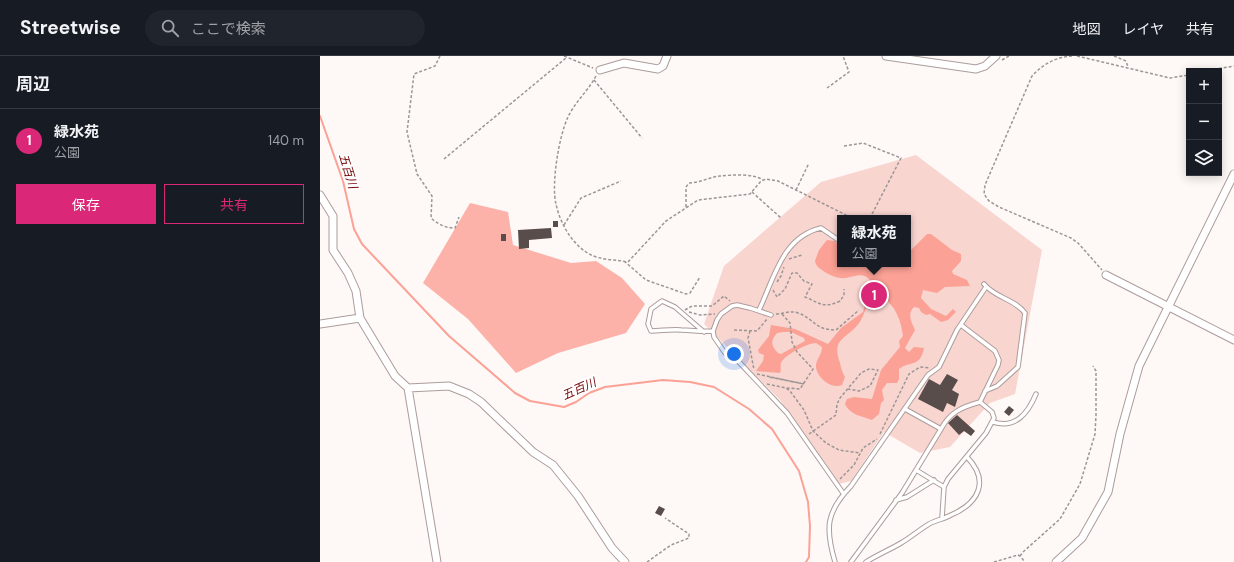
<!DOCTYPE html>
<html lang="ja">
<meta charset="utf-8">
<style>
body{margin:0;font-family:"DM Sans","Noto Sans JP",sans-serif;background:#20242c;color:#f1f3f6}
.controls{position:absolute;right:12px;top:12px;display:grid;overflow:hidden;border-radius:0px;box-shadow:0 2px 10px #0003}
.controls button{width:36px;height:36px;display:grid;place-items:center;padding:0;border:0;border-bottom:1px solid #363941;background:#171b24;color:#f1f3f6;font:20px sans-serif}
.you{position:absolute;left:414px;top:298px;width:14px;height:14px;margin:-10px;border:3px solid #fff;border-radius:50%;background:#1a73e8;box-shadow:0 0 0 6px #1a73e833}
.badge{display:grid;place-items:center;width:26px;height:26px;border-radius:50%;background:#db2777;color:#fff;font-size:13px;font-weight:700}
.pin{position:absolute;translate:-50% -50%;border:2px solid #fff;box-shadow:0 1px 4px #0006}
.popup{position:absolute;left:517px;top:159px;width:74px;height:52px;box-sizing:border-box;display:grid;place-content:center;border-radius:0px;background:#171b24;filter:drop-shadow(0 1px 3px #0005);font-size:13px;white-space:nowrap;color:#9ea1a6}
.popup b{font-size:15px;color:#f1f3f6}
.popup::after{content:'';position:absolute;left:50%;top:100%;margin-left:-8px;border:8px solid transparent;border-top-color:#171b24}
.list{margin:0;padding:0;list-style:none}
h2{display:flex;justify-content:space-between;align-items:center;height:52px;margin:0;padding:0 16px;font-size:17px}
h2 small{font-size:13px;font-weight:400;color:#9ea1a6}
.list li{display:grid;grid-template-columns:26px 1fr auto;gap:12px;align-items:center;box-sizing:border-box;height:64px;padding:0 16px;border-top:1px solid #363941}
.list b{display:block;font-size:15px;white-space:nowrap}
.list p{margin:0;font-size:13px;white-space:nowrap;color:#9ea1a6}
.list em{font-size:13px;font-style:normal;color:#9ea1a6}
.actions{display:flex;gap:8px;padding:12px 16px}
.actions a{flex:1;padding:9px 0;border:1px solid #db2777;border-radius:0px;text-align:center;font-size:14px;color:#db2777}
.actions .main{background:#db2777;color:#fff}
.icon{flex:none;width:22px;height:22px;fill:none;stroke:currentColor;stroke-width:2;stroke-linecap:round;stroke-linejoin:round}
.map{position:relative;flex:none;width:914px;height:506px;overflow:hidden}
header{display:flex;align-items:center;gap:24px;box-sizing:border-box;height:56px;padding:0 20px;background:#171b24;border-bottom:1px solid #363941}
header strong{font-size:19px}
nav{display:flex;gap:22px;margin-inline-start:auto;font-size:14px}
.search{width:280px;height:36px;background:#20242c;display:flex;align-items:center;gap:10px;box-sizing:border-box;padding:0 14px;border-radius:22px;color:#9ea1a6;font-size:15px}
main{display:flex}
aside{flex:1;background:#171b24}
.map>svg:first-child{display:block}
.green{fill:#f9d5d0;fill-rule:evenodd}
.forest{fill:#fcb2a8}
.water{fill:#fba195;fill-rule:evenodd}
.lines{fill:none;stroke-linecap:round;stroke-linejoin:round}
.stream{stroke:#fba195;stroke-width:2}
.building{fill:#584d4b}
.service-casing{stroke:#ab9d9b;stroke-width:5.5}
.minor-casing{stroke:#ab9d9b;stroke-width:9}
.path{stroke:#9b9695;stroke-width:1.5;stroke-dasharray:3 2;stroke-linecap:butt}
.service{stroke:#fff;stroke-width:3.5}
.minor{stroke:#fff;stroke-width:7}
.labels{text-anchor:middle;stroke-width:4;stroke-linejoin:round;paint-order:stroke}
.water-label{font-size:12px;font-style:italic;fill:#770b0b;stroke:#fff}
</style>
<header>
<strong>Streetwise</strong>
<div class="search"><svg class="icon" aria-label="search" viewBox="0 0 24 24"><circle cx="10" cy="10" r="6"/><path d="M15 15l6 6"/></svg>ここで検索</div>
<nav><a>地図</a><a>レイヤ</a><a>共有</a></nav>
</header>
<main>
<aside>
<h2>周辺<small></small></h2>
<ul class="list">
<li><span class="badge">1</span><div><b>緑水苑</b><p>公園</p></div><em>140 m</em></li>
</ul>
<div class="actions"><a class="main">保存</a><a>共有</a></div>
</aside>
<div class="map">
<svg width="914" height="506" viewBox="0 0 914 506">
<rect width="100%" height="100%" fill="#fef8f7"/>
<path class="green" d="M596 99 722 194 695 338 670 347 630 391 600 397 564 376 531 425 519 428 460 344 384 268 404 210 501 126ZM520 162H588V208H520Z"/>
<path class="forest" d="M150 147 188 156 193 189 251 207 276 205 302 222 325 248 306 277 238 297 196 317 148 263 103 227Z"/>
<path class="water" d="M607 178H611L632 194 641 198V205L632 215 633 218 647 224 650 230 625 231 617 237 603 234 601 242 611 253 626 260 633 253 636 256 628 264 621 266 610 258 606 259 601 256 599 252 594 251C587 258 591 265 595 274L585 292 589 296 594 291 604 292C600 312 591 304 579 313V323L577 327H567L562 334 564 344 561 347 559 358 552 364C541 360 530 359 525 348L527 343 534 341 552 343 561 314 580 291 579 285 583 280C581 265 576 250 563 242L562 231 557 230C549 240 547 253 541 264 530 283 510 280 520 307 521 312 522 316 525 321L522 329C511 334 495 320 496 309 497 302 502 298 502 291L496 287C488 287 467 298 462 305 459 309 462 313 460 317L436 315 443 305 444 299 439 297 438 294 449 280 451 269 475 273 508 288 521 272 543 256 548 236 553 228C544 215 538 220 526 222 517 223 509 219 502 214 498 211 496 210 495 205L499 194 507 184 515 185 520 191V208H588V197ZM463 276H471L484 282 485 285 461 298 458 297C451 290 450 285 457 277Z"/>
<g class="lines">
<path class="stream" d="M0 60 23 125 34 173 42 188 129 280 195 337 210 345 244 351 256 346 269 337 285 331 343 324 370 326 394 331 429 353 452 373 479 415 488 446 490 470 489 501 486 506"/>
</g>
<path class="building" d="M233 165H238V171H233Z
M231 172 232 182 209 184V192L199 193 198 174Z
M181 178H186V185H181Z
M627 318 638 324 632 334 639 338 635 351 627 347 623 356 598 343 609 323 620 329Z
M689 350 694 354 689 360 684 356Z
M637 359 655 375 651 380 644 375 639 379 628 367Z
M339 450 345 453 341 460 335 457Z"/>
<g class="lines">
<defs>
<path id="service" d="M664 228C675 242 695 243 705 257L698 311 677 330 665 335
M439 254C454 223 462 181 501 172L520 185
M451 259 430 252 417 249 412 250 401 258 397 264 393 275 394 281 405 297 418 305 467 357 523 437
M641 269 675 295 679 304 678 309 660 346
M384 276 355 251 342 245 331 253 328 268 331 275C341 275 351 273 361 274 372 274 382 276 393 275
M673 366C696 373 708 357 716 338
M621 373C630 356 642 351 660 346L672 356 674 362 666 377 628 423 624 431 622 462
M596 414 624 431
M576 444 587 441 614 424
M515 506C505 472 506 456 531 430L608 319 619 311 637 274 666 231
M531 506 582 437 621 373 585 353
M546 506C557 499 569 494 581 487 590 482 599 474 609 468 616 464 624 463 631 459 659 447 670 425 647 401"/>
<path id="minor" d="M566 0 656 13 665 10 676 0
M280 14 304 7 338 13 343 10 347 0
M0 139 13 160V194L28 217 36 235 40 262 75 320 88 332 129 330 149 338 161 346 213 396 233 409 258 440 292 492 305 506
M786 219 914 284
M0 268 40 262
M88 332 117 506
M736 506 762 482 788 436 800 378 819 310 914 118"/>
</defs>
<use href="#service" class="service-casing"/>
<use href="#minor" class="minor-casing"/>
<path class="path" d="M120 0 115 10 94 18 87 76 97 118 112 140 111 162C118 168 125 172 135 172L139 161
M244 0 273 12
M752 0C736 1 723 8 712 20L665 129 664 138 669 145 679 151 751 182 758 187 782 214
M757 0 850 22 869 19
M794 0 806 5 808 11
M682 4 689 0
M884 15 914 10
M276 20C268 35 255 46 248 61 239 80 231 128 236 148 240 167 251 186 266 196 279 205 294 203 308 206L346 165 378 144 430 138 441 125 446 123 458 125 532 162
M274 24 322 82
M507 32 529 16 523 0
M524 90 543 87 581 102 550 162
M124 103 246 2
M476 134 489 107
M432 136 461 162
M366 151V131L369 127C380 127 389 121 400 120 412 119 433 117 443 124
M244 169 261 142 301 125
M469 203 482 199
M304 205 326 224 366 238 370 237 380 221
M457 226 461 220 464 211
M453 234 457 241 465 233 472 217H477L484 225 492 228 485 241C500 247 503 253 520 245L524 239V233
M365 254 372 250H392L404 240 410 245
M369 256 380 259 395 258
M456 258C464 258 470 254 478 257 495 263 494 274 516 274L539 254
M462 258 470 267 472 286 477 296 493 313 480 333 467 332
M414 274 437 275 448 262
M430 275 428 282 434 314
M437 318 484 328 449 321
M447 328 466 332 470 335 484 354 493 375 506 387 519 394 540 397
M489 378 516 359 517 348 520 342 541 317 549 313 558 314 550 330 539 335 528 333
M560 378 589 318 600 311 610 312
M520 423 534 409 543 392 557 383
M700 500 703 496 740 463 760 428 775 378 776 359V315L773 310
M327 506 351 489 369 482V478L345 462
M674 506 698 499 700 500 705 506"/>
<use href="#service" class="service"/>
<use href="#minor" class="minor"/>
</g>
<g class="labels">
<g class="water-label">
<text transform="translate(28 115) rotate(73)" y="4">五百川</text>
<text transform="translate(259 333) rotate(-24)" y="4">五百川</text>
</g>
</g>
</svg>
<div class="controls">
<button>+</button>
<button>−</button>
<button><svg class="icon" aria-label="layers" viewBox="0 0 24 24"><path d="M12 4l9 5-9 5-9-5zM3 14l9 5 9-5"/></svg></button>
</div>
<div class="you"></div>
<div class="pin badge" style="left:554px;top:239px">1</div>
<div class="popup"><b>緑水苑</b>公園</div>
</div>
</main>
